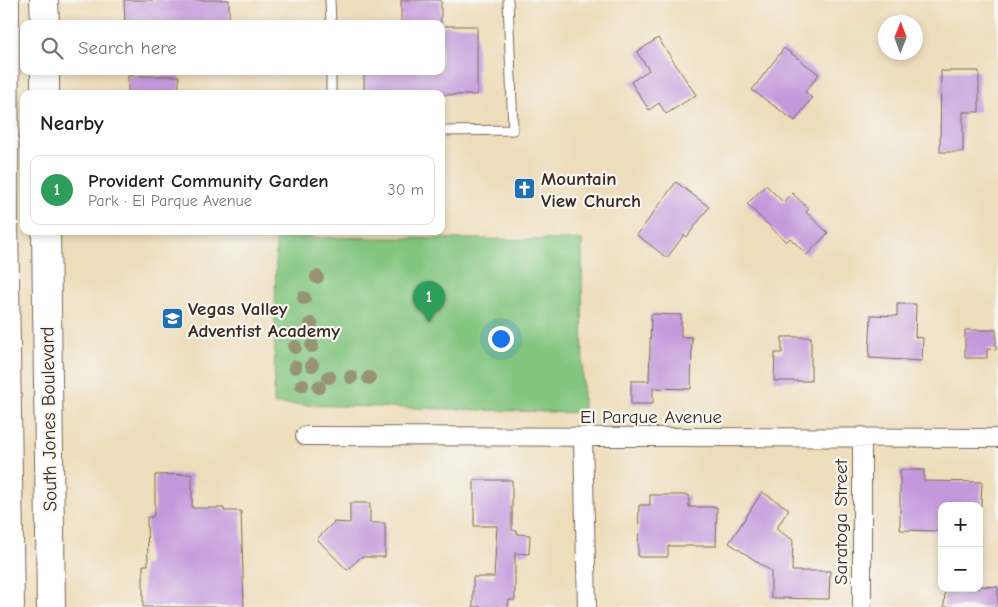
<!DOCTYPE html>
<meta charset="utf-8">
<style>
body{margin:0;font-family:"Comic Neue",sans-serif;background:#f2f2f2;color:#222}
.controls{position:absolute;right:15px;bottom:15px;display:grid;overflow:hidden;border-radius:10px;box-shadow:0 2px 8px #0003}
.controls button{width:45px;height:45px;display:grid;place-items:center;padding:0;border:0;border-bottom:1px solid #e0e0e0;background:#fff;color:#222;font:25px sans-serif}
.compass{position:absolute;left:878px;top:15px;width:45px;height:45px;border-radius:50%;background:#fff;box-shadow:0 2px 8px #0003;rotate:1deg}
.you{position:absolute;left:500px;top:338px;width:18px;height:18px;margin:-12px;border:4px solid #fff;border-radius:50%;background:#1a73e8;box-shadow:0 0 0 8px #1a73e833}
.badge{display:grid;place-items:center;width:32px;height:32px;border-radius:50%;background:#0f766e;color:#fff;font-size:16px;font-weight:700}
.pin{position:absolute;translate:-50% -41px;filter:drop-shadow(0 1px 2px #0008)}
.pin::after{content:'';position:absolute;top:26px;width:18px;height:15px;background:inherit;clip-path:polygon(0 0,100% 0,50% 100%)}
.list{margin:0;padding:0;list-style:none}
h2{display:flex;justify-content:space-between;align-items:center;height:65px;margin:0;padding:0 20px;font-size:21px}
h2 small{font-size:16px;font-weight:400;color:#767676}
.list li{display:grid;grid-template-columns:32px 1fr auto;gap:15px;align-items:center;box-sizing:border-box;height:70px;margin:0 10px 10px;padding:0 10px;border:1px solid #e0e0e0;border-radius:10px}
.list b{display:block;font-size:19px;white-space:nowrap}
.list p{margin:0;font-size:16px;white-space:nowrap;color:#767676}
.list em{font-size:16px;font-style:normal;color:#767676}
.icon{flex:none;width:28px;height:28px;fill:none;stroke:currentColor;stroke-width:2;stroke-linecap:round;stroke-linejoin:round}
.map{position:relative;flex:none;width:998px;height:607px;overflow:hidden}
.search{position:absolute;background:#fff;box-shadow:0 2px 8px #0003;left:20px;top:20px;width:425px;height:55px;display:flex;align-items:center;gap:12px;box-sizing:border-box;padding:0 18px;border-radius:10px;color:#767676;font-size:19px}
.panel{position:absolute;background:#fff;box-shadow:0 2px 8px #0003;left:20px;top:90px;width:425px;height:145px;border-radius:10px}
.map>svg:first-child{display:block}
.green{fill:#82c57e;stroke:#5e784e}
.building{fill:#c499dc}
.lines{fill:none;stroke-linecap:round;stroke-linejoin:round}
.service-casing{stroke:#7a6955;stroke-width:11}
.minor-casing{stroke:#7a6955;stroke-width:20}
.primary-casing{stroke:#7a6955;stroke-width:30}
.service{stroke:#fff;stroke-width:9}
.minor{stroke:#fff;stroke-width:18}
.primary{stroke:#fff;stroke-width:28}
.tree{fill:#979475}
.labels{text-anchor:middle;stroke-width:4.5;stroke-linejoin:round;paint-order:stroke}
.poi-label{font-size:19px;font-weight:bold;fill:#3b2a1e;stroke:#f6f6f2;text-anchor:start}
.street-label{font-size:19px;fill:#3b2a1e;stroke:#f6f6f2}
</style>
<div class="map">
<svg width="998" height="607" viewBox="0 0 998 607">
<rect width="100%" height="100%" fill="#f6f6f2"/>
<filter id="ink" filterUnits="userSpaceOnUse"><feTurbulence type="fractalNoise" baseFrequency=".02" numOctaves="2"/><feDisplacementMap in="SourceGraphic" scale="10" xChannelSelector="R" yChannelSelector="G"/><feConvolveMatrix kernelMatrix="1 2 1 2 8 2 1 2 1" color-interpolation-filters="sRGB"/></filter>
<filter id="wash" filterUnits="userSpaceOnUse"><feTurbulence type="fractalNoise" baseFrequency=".0096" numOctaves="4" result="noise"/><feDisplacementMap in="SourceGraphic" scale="20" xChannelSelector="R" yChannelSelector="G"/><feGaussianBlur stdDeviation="1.12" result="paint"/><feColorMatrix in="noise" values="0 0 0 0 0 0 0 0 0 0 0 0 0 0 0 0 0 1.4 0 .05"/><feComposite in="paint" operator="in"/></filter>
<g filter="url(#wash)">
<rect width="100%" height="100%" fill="#edb"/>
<path class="green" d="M276 237 582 240 583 413 274 404Z"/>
<g id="blocks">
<path class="building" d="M124 0H229V24H125Z
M401 0H441V24H401Z
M441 26H477V95L364 94V71H441Z
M658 38 696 95 666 114 659 103 649 110 631 82 649 70 637 52Z
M784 48 819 74 805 92 812 98 795 121 752 90Z
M941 71H979V112H963V152H940Z
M128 76H179V94H128Z
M676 182 709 207 687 237 684 235 667 258 637 235Z
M766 185 783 202 792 193 809 209 806 212 828 233 807 255 790 238 786 242 747 204Z
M897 304H916L915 337 923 338 922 361 869 358 871 315 897 316Z
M651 314 681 315V337H692L691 389 653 388V404H631V381H649Z
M965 330H996V350L987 349V358H965Z
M782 337H811V381H774L775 353H782Z
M900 470H924V481L982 482 981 506H942V531L900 530Z
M192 474V508H224V511H241L244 607H143V565H148L147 517H153L155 509V475Z
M474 480H512V530L517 531V534L530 535 529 554 515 553V600H509L508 607H473V577H494L497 526H474Z
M762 492 789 509 776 529 793 540 792 571H830L829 599 771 598V571L729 543Z
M650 495H689V507H717L716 546H668V557H638L639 505H650Z
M350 503H370V523H385V557H361L347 570 317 539 334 522 350 523Z
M979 586 998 587V607H944L945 588H979Z"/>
</g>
</g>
<g filter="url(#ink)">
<use href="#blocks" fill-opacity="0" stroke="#7a6955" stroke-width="1"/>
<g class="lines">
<defs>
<path id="service" d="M330 0 331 24
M331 71V94
M441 131 513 130 508 0"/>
<path id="minor" d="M305 436 998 438
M862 436V607
M583 438 587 607"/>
<path id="primary" d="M5 0 4 218 10 607
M44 0 45 24
M45 71V94
M46 231 51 607"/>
</defs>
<use href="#service" class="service-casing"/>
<use href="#minor" class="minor-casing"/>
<use href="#primary" class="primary-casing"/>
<use href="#service" class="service"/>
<use href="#minor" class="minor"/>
<use href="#primary" class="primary"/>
</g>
<g class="tree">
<circle cx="317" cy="277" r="7"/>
<circle cx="304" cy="298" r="7"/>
<circle cx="311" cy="324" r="7"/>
<circle cx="312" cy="346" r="7"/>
<circle cx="295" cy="347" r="7"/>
<circle cx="312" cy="365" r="7"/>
<circle cx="295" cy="367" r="7"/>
<circle cx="329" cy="377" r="7"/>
<circle cx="351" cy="377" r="7"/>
<circle cx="369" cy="378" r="7"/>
<circle cx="302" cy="385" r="7"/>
<circle cx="319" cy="387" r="7"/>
</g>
</g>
<defs>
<symbol id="church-square" viewBox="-11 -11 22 22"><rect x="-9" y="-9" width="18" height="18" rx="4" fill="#1f6fb2" stroke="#f6f6f2"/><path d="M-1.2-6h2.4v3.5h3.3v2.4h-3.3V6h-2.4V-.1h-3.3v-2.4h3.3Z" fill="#fff"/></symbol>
<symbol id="school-square" viewBox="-11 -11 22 22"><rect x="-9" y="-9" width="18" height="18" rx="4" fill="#1f6fb2" stroke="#f6f6f2"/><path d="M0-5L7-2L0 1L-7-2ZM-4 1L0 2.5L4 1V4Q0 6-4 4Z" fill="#fff"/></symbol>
</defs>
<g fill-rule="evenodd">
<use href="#church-square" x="512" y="176" width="25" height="25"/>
<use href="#school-square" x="160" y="306" width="25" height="25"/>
</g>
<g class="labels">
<g class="poi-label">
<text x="541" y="185">Mountain<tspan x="541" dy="22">View Church</tspan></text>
<text x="188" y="315">Vegas Valley<tspan x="188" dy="22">Adventist Academy</tspan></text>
</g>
<g class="street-label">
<text x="651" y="423">El Parque Avenue</text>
<text transform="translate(48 419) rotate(-91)" y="7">South Jones Boulevard</text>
<text transform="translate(840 522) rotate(-90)" y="7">Saratoga Street</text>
</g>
</g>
</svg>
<div class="controls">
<button>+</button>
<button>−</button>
</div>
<svg class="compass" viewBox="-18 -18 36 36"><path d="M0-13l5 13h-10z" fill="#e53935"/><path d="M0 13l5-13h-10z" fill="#767676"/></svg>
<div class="you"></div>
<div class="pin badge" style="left:429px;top:322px;background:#2e9e5b">1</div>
<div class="search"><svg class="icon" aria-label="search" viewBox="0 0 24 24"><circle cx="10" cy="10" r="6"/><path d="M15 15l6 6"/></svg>Search here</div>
<section class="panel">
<h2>Nearby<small></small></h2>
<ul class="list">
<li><span class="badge" style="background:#2e9e5b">1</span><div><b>Provident Community Garden</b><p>Park · El Parque Avenue</p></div><em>30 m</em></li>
</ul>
</section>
</div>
